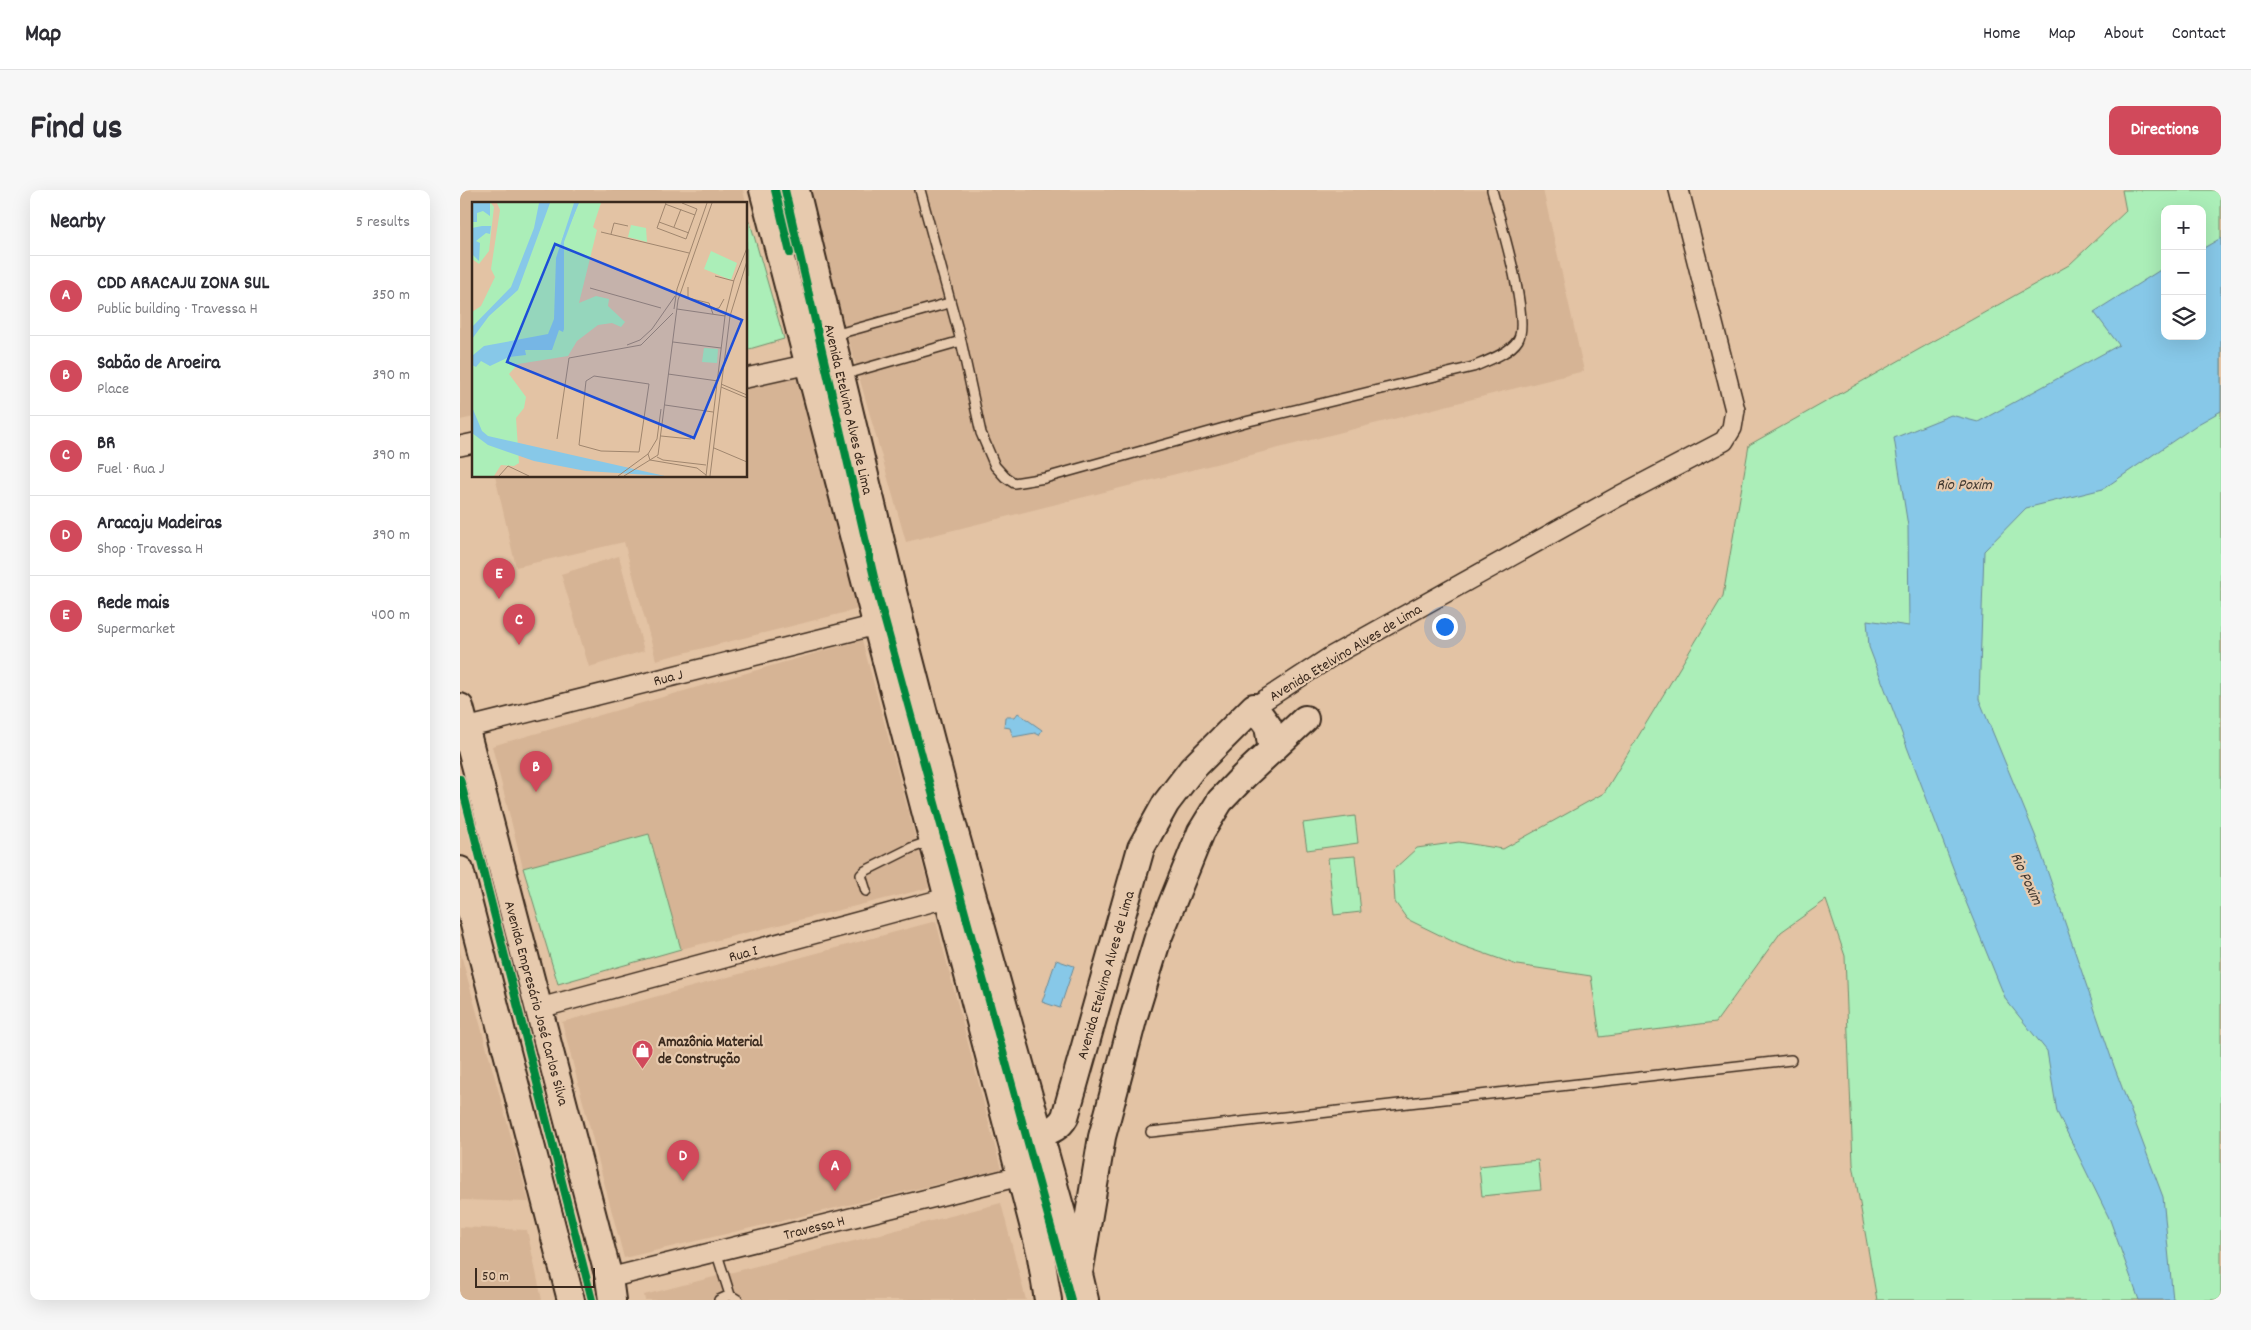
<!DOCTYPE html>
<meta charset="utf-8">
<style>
body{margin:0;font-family:Dekko,sans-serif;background:#f7f7f7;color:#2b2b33}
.controls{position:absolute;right:15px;top:15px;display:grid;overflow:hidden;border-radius:10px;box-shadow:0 5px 20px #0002}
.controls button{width:45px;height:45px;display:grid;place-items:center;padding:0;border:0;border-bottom:1px solid #e1e1e2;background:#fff;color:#2b2b33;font:25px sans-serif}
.scale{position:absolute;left:15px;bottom:12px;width:120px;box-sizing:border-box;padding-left:5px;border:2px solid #3b2a1e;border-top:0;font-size:14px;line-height:18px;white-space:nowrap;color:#3b2a1e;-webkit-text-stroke:4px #e7caae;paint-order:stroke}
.you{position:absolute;left:984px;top:436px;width:18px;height:18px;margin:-12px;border:4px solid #fff;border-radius:50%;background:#1a73e8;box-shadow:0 0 0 8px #1a73e833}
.badge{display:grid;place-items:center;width:32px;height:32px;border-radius:50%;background:#d1495b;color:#fff;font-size:16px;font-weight:700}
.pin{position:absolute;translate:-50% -41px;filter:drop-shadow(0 1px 2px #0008)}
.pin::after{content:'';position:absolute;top:26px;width:18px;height:15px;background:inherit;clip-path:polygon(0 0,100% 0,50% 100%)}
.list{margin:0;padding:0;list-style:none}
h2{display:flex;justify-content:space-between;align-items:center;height:65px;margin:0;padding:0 20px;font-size:21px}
h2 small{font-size:16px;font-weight:400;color:#7c7c81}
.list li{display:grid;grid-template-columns:32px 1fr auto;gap:15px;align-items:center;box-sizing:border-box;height:80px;padding:0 20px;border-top:1px solid #e1e1e2}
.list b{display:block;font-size:19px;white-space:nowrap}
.list p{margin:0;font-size:16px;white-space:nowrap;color:#7c7c81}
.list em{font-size:16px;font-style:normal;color:#7c7c81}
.icon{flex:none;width:28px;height:28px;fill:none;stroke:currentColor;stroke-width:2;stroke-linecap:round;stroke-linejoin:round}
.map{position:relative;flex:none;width:1761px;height:1110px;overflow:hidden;border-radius:10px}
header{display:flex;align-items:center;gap:30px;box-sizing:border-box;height:70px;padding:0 25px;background:#fff;border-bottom:1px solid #e1e1e2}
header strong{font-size:24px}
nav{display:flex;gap:28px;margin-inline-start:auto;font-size:18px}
.intro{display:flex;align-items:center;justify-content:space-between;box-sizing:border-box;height:120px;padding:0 30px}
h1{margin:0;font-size:35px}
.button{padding:12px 22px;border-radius:10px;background:#d1495b;color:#fff;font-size:18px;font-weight:700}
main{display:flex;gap:30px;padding:0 30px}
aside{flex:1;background:#fff;border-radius:10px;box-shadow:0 5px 20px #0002}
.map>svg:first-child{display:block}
.built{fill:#d6b495}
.green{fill:#abeeb8;stroke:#738c6b;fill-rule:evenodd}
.water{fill:#87c8e8;stroke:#698997}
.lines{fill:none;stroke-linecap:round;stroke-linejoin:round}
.lane-casing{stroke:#3b2a1e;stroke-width:12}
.street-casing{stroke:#3b2a1e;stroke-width:22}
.secondary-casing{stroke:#3b2a1e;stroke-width:30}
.lane{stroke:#e7caae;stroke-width:9}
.street{stroke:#e7caae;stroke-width:19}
.secondary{stroke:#e7caae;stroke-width:26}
.cycleway-casing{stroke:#e7caae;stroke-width:11}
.cycleway{stroke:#00873e;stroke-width:8}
.labels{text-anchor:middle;stroke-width:4.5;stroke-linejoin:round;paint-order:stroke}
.street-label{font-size:15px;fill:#3b2a1e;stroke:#e7caae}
.poi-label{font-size:15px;font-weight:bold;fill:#3b2a1e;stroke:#e7caae;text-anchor:start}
.water-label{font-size:16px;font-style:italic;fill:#433a32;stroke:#e7caae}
.inset-river{fill:none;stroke:#87c8e8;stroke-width:2.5}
.inset-road{fill:none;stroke:#a0866e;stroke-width:1}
.view{fill:#1d4ed8;fill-opacity:0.15;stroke:#1d4ed8;stroke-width:2.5}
.inset-edge{fill:none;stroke:#3b2a1e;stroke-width:2.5}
</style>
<header>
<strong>Map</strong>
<nav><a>Home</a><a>Map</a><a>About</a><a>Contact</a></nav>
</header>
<div class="intro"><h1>Find us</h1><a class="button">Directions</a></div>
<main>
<aside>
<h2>Nearby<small>5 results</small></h2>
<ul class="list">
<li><span class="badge">A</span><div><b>CDD ARACAJU ZONA SUL</b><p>Public building · Travessa H</p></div><em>350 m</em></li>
<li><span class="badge">B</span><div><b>Sabão de Aroeira</b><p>Place</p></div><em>390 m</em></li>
<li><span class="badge">C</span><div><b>BR</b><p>Fuel · Rua J</p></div><em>390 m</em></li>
<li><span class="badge">D</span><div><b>Aracaju Madeiras</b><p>Shop · Travessa H</p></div><em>390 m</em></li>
<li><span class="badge">E</span><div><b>Rede mais</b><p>Supermarket</p></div><em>400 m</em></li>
</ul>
</aside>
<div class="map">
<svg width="1761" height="1110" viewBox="0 0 1761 1110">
<rect width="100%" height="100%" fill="#e3c3a4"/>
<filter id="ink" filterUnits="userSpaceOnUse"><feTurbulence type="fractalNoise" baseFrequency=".02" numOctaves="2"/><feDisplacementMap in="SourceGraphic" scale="10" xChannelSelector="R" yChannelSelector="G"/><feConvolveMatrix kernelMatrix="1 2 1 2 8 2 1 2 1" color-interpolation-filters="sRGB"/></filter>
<g filter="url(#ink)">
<path class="built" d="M0 0H283L286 14H14V227L0 230Z
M346 0H1083L1124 181 446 352Z
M336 187 399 419 196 470 164 352 56 377 35 286H286V198Z
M159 366 184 461 129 477 101 384Z
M402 450 469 698 221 759 189 644 63 678 32 556Z
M476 731 541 979 164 1068 102 832Z
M0 761 69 1012 0 1010Z
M541 1013 566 1110H185L184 1105Z
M0 1037 67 1040 82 1110H0Z"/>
<path class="green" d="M1662 0H1761V1110H1417L1393 974 1385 766 1366 710 1321 742 1256 832 1140 847 1131 786 1057 775 1000 755 947 729 935 712 933 680 957 658 999 652 1043 659 1144 603 1263 406 1289 255 1609 75 1666 21ZM1705 19H1742V146H1705Z
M290 32 324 149 286 160V33Z
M895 626 898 653 847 660 843 633Z
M189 644 221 759 98 794 63 678Z
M895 666 901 722 874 725 868 668Z
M1078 970 1081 1000 1022 1006 1019 976Z"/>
<path class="water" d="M1761 48V221L1738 234 1643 299 1566 318 1524 361 1519 509 1575 645 1654 876 1703 1007 1713 1110H1679L1650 1030 1597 922 1587 861 1546 810 1506 712 1409 457 1407 430 1449 436 1448 336 1434 248 1491 225 1518 232 1659 155 1634 122 1705 77V146H1742V59Z
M558 523 582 540 579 545 575 543 553 547 550 538 544 537 545 527H555Z
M596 770 614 776 600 818 582 812Z"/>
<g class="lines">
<defs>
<path id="lane" d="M460 0 501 151 521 243 535 276 545 287 554 293 585 288 789 231 1013 177C1027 171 1050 163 1058 150 1071 129 1039 27 1032 0
M374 145 489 113
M382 185 501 151
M406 701 401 685 405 681 451 658 471 651
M691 942 1331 870
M256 1061 270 1105 278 1110
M259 1110 270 1105"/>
<path id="street" d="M286 188 349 174
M0 256 14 253
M794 517 872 466 1159 306 1264 251 1272 238 1275 220 1219 0
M6 538 416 435 429 434
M80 818 486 708
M149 1088 560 986"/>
<path id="secondary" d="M303 0 580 1061 588 1110
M336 0 444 447 494 639 619 1084 625 1110
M0 517 149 1088 152 1110
M0 680 111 1110
M580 944C591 940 599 938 605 927L681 658 706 613 732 579 794 517 808 536 812 560
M620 1078 642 947 674 826 698 748 741 642 760 611 784 586 845 529"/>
</defs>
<use href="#lane" class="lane-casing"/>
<use href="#street" class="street-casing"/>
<use href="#secondary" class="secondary-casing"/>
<use href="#lane" class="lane"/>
<use href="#street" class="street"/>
<use href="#secondary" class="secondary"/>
<defs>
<path id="cycleway" d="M315 0 330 63
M325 0 419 409 611 1110
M0 589 132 1110"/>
</defs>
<use href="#cycleway" class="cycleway-casing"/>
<use href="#cycleway" class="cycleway"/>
</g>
</g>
<defs>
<symbol id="shop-pin" viewBox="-11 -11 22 30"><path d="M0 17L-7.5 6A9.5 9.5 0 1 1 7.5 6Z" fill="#d1495b" stroke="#e7caae"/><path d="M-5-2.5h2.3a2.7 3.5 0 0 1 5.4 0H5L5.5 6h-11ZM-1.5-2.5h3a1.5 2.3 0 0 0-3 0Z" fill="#fff"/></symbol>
</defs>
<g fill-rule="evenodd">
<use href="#shop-pin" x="170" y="848" width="25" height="34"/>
</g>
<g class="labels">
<g class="street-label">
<text transform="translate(389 219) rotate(77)" y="5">Avenida Etelvino Alves de Lima</text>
<text transform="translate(885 462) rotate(-31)" y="5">Avenida Etelvino Alves de Lima</text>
<text transform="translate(208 487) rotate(-14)" y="5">Rua J</text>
<text transform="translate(283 763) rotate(-15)" y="5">Rua I</text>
<text transform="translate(645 785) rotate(-74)" y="5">Avenida Etelvino Alves de Lima</text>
<text transform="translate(77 813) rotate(75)" y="5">Avenida Empresário José Carlos Silva</text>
<text transform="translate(354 1037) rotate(-14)" y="5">Travessa H</text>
</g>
<g class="poi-label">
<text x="198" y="856">Amazônia Material<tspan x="198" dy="17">de Construção</tspan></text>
</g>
<g class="water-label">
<text x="1504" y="299">Rio Poxim</text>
<text transform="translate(1568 688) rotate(65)" y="6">Rio Poxim</text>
</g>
</g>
<g transform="translate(12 12)">
<rect width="275" height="275" fill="#e3c3a4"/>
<path d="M0 1H19L22 5 17 49 7 62 0 57ZM25 1H129L121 25 125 28 107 101 124 94 137 97 136 104 153 120 149 125 140 121 126 123 105 139 96 154 46 162 37 172 54 195 52 206 44 216 47 261 42 264 29 263 22 274H0V110L9 104 23 75 19 67 28 8ZM159 23 174 26 175 40 156 35ZM239 49 265 61 259 78 232 67ZM232 146 246 147 245 161 230 160Z" fill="#abeeb8"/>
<path d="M0 1H18V14L11 9 5 11V20H0ZM67 1H78L46 88 17 114 0 137V125L39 85 62 26ZM102 1H107L92 36V127L91 130 87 128 80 148H53L54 153 37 155 18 164 9 159 4 165 0 163V154L12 144 76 132 82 117 84 56ZM10 24H19L18 32 14 31 4 39 8 41 7 59 0 52V26ZM0 205 10 229 16 234 193 274 114 269 62 259 16 243 0 231Z" fill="#87c8e8"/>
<path class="inset-river" d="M91 39 105 1"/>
<path class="inset-road" d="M194 1 185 26 214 37 225 7 210 1M193 2 223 13M187 20 217 31M202 25 209 7M129 30 217 51M139 32 142 21 156 24M243 74 262 79M216 85V96L237 101 241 112M118 86 189 106M202 107 205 87 235 1M205 107 253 114M241 107 247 106 252 97M201 140 249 146M155 143 168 138 180 127 203 94M196 172 246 179M122 174 177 182 167 250 129 249 107 243 114 179ZM249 182 275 193M249 185 275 196M193 203 241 210M189 234 219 237M85 237 97 156 169 143 201 111M242 246 275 260M185 255 191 258 234 263M178 258 225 266 234 273M178 258 176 252 185 237 189 207M27 274 36 264 57 274M146 274 176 252M152 274 186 253 206 98 240 1M234 274 253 114 262 78 275 46M238 274 258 114 275 59"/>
<path class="view" d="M83 42 270 118 222 236 35 160Z"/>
<rect width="275" height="275" class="inset-edge"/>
</g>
</svg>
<div class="controls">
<button>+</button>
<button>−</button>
<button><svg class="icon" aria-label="layers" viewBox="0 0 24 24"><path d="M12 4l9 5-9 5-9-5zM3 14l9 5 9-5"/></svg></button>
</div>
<div class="scale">50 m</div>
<div class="you"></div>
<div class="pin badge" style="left:375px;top:1001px">A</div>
<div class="pin badge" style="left:76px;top:602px">B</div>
<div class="pin badge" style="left:59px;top:455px">C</div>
<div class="pin badge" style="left:223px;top:991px">D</div>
<div class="pin badge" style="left:39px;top:409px">E</div>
</div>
</main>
